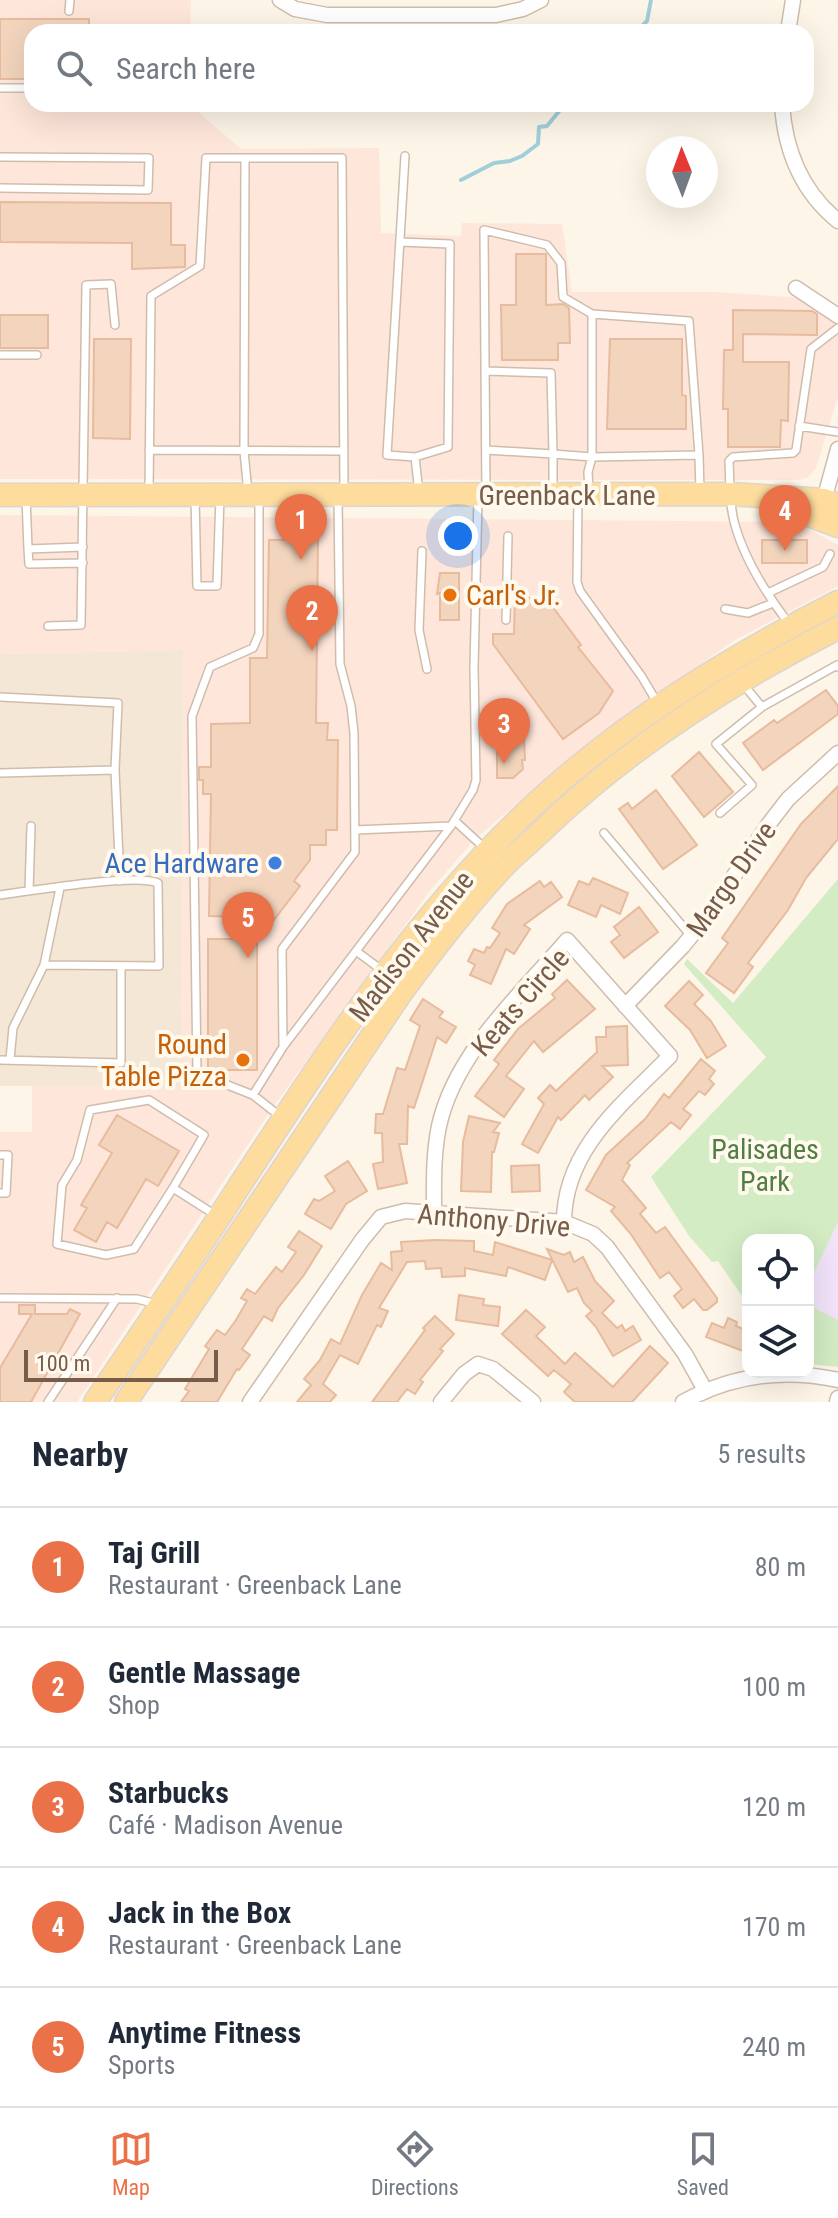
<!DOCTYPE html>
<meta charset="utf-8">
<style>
body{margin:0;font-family:"Roboto Condensed",sans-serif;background:#f2f2f3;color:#1f2937}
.controls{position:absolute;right:24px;bottom:24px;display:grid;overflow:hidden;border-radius:16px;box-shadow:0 8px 32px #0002}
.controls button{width:72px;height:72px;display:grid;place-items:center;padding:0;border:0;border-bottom:2px solid #e0e1e3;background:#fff;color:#1f2937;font:40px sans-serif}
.compass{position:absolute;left:646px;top:136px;width:72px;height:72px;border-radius:50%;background:#fff;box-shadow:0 8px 32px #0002;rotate:359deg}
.scale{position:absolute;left:24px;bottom:20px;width:194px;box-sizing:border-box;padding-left:8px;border:4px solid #785c4a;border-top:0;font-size:22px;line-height:28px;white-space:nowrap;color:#785c4a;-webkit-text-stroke:6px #fff9ee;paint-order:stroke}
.you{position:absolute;left:458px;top:536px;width:28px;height:28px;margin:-20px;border:6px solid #fff;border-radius:50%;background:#1a73e8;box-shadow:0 0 0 12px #1a73e833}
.badge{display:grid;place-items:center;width:52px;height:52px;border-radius:50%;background:#ea7148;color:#fff;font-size:26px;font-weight:700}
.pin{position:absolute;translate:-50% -66px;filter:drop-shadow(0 2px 4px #0008)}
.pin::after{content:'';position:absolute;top:42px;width:28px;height:24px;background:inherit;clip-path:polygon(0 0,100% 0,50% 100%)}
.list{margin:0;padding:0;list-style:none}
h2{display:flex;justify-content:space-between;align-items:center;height:104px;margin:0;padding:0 32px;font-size:34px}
h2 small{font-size:26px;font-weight:400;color:#747a83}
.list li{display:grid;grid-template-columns:52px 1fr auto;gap:24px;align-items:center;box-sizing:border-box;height:120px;padding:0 32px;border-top:2px solid #e0e1e3}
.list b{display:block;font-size:30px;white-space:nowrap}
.list p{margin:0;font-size:26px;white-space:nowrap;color:#747a83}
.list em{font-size:26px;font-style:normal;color:#747a83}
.icon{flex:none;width:44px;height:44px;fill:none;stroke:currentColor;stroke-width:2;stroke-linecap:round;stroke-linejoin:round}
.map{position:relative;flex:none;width:838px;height:1402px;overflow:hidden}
.search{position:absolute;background:#fff;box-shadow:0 8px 32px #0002;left:24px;right:24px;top:24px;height:88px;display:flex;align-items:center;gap:20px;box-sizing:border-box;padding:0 28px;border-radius:24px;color:#747a83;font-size:30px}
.sheet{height:704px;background:#fff}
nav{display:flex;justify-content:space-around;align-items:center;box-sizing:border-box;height:112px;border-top:2px solid #e0e1e3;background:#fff;font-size:22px;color:#747a83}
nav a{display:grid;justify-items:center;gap:4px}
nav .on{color:#ea7148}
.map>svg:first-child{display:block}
.residential{fill:#f5e7d5}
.commercial{fill:#fee6da}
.education{fill:#f2e3fa}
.green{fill:#d3ecc4}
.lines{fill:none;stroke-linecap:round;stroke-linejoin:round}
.stream{stroke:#a0cfda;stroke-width:4}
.building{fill:#f3d5bd;stroke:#e7bb9d;stroke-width:2}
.lane-casing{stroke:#cfbdac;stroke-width:10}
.street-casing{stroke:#cfbdac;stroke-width:17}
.primary-casing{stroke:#dcd5d0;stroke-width:25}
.lane{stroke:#fff;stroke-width:7}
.street{stroke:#fff;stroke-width:14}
.primary{stroke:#fddc9e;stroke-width:22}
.food-dot{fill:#e8710a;stroke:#fff9ee;stroke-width:3}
.shop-dot{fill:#3f7fe0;stroke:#fff9ee;stroke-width:3}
.labels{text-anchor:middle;stroke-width:8;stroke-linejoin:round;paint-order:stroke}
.street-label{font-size:28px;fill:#785c4a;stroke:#fff9ee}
.food-label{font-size:28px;fill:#c56008;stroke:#fff9ee;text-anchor:start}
.shop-label{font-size:28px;fill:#366cbe;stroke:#fff9ee;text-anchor:end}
.park-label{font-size:28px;fill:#517e42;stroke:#fff9ee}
</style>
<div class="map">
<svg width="838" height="1402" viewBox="0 0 838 1402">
<rect width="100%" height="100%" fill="#fdf5e7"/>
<path class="residential" d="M183 650 181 1086H0V654Z"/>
<path class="commercial" d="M0 0H191L190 32H32V104H189L241 149 379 148 381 233 461 236 462 223 562 224 572 292H715L804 298 829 314 838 328V396L816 468 808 477 800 480 0 479Z
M0 515 784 522 805 527 838 545V586L735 640 584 746 475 839 432 888 271 1110 77 1402H0V1132H32V1086H181L183 650 0 654Z"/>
<path class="education" d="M838 1222V1320L808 1305V1286Z"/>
<path class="green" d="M838 879V1222L808 1286V1240H748V1305L718 1261 712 1262 689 1236 651 1177 766 1057 684 964 687 959 733 1003Z
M808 1305 838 1320V1367L808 1364Z"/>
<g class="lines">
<path class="stream" d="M636 32 647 21 651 0
M461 180 494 163 510 161 522 156 538 144 539 127 547 126 565 104"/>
</g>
<path class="building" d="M0 19H89V32H32V79H0Z
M0 202 171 203V245H185V267L132 269V243L0 242Z
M516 254H546V305L563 304 569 308 570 343H558V360H502L501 305H516Z
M733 310 812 311 817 314V335L743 334V362H789L788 421 781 420 780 447H728V409H723L724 350H733Z
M0 315H48V348H0Z
M94 339H131L130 439 93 438Z
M610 339H682V395L686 396V429H607Z
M318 539 316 723H328L327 740H338L337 830H326V845H310V860L294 881 300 886 273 921 257 914V917L209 916 211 794H203V780H199V767H211V724L250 723V658H267L269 540Z
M762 540H807V563H762Z
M440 573H459V620H440V593L437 594Z
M515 598H546L581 645 578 647 613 691 599 713 563 739 493 644V634H514Z
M826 690 838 706V714L763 770 743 743 774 720 777 723Z
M497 715 523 717 525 760H522L523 769 513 778H497Z
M699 752 733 792 704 817 672 776Z
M838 786V839L806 878 788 910 748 963 753 967 734 993 706 973 728 943 722 938 801 824Z
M656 790 697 845 663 869 619 809 628 803 632 809Z
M593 878 628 893 620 914 601 905 596 917 568 905 579 881 589 885Z
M540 881 544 887 551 882 562 897 524 925 530 929 514 954 506 949 491 984 470 975 475 965 468 961 474 949 484 953 487 947 490 948 500 933 492 928 507 904Z
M639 907 658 932 624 958 611 942 620 935 614 927Z
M208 939H257V1070H208Z
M567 980 595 1009 543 1052 534 1041 506 1076 524 1089 504 1117 475 1096 499 1064 494 1060 518 1029 555 998 552 994Z
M689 981 703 995 694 1004 711 1021 726 1046 707 1058 690 1030 665 1006Z
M423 999 443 1012 439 1017 456 1027 446 1043 437 1037 414 1108 408 1106 407 1144H399L407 1183 378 1189 373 1164 383 1162 382 1133H375L376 1114H383L397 1068 405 1070 420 1026 410 1020Z
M627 1026 628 1065 602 1066 613 1077 589 1100 585 1095 561 1120 558 1117 538 1153 522 1144 544 1104 538 1098 550 1085 556 1091 597 1052 596 1037H606V1027Z
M701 1059 715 1071 709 1079 714 1084 705 1095 699 1091 683 1109 691 1115 680 1129 671 1122 627 1163 630 1165 622 1180 646 1208 640 1214 656 1233 665 1227 717 1298V1302L707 1310H703L694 1299 683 1308 674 1296 682 1289 669 1272 660 1278 630 1233 611 1211 615 1207 586 1190 606 1155 645 1119 664 1094 669 1098Z
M117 1115 179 1151 158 1186 146 1179 117 1228 107 1222 96 1242 74 1230 87 1208 81 1205 112 1153 99 1145Z
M469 1116 500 1123 493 1132 499 1133 494 1152H492L491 1192 461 1191 463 1142Z
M348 1161 367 1191 346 1204 331 1229 305 1214 314 1199 319 1201 335 1191 325 1176Z
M539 1165 540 1191 512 1192 511 1166Z
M299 1231 322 1246 304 1275 278 1308 272 1321 264 1316 242 1349 250 1355 239 1370 237 1369 217 1402H181L189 1391 185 1389 209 1349 205 1346 217 1330 225 1335 236 1320 247 1301 241 1298 247 1289 255 1294 276 1267 282 1272 296 1252 288 1247Z
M434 1240 474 1241V1251L493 1255 495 1242 552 1260 545 1280 508 1267 506 1276 465 1268V1276L442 1277 441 1268 426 1269 425 1261 407 1262 379 1308 388 1311 381 1327 377 1325 358 1364 340 1355 323 1384 336 1395 330 1402H297L311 1385 304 1379 320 1360 331 1339 340 1344 362 1295 381 1263 392 1270 391 1252 402 1251 401 1242Z
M547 1249 564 1255 570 1252 574 1262 583 1257 595 1281 614 1301 602 1313 617 1328 622 1325 625 1331 633 1326 641 1340 613 1356 596 1327 586 1316 592 1311 584 1303 577 1288 568 1292Z
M459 1295 484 1299 483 1305 500 1307 498 1326 456 1320Z
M19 1305H35V1314H67L70 1309 80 1314 31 1402H0V1368L32 1314H19Z
M526 1310 545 1327 536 1336 565 1364 575 1353 613 1387 650 1346 668 1363 632 1402H575L564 1392 571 1384 554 1370 548 1376 502 1334Z
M435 1316 454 1334 440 1349 443 1351 420 1380 423 1382 415 1394 407 1389 397 1402H372L425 1330 423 1328Z
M728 1318 737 1322 736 1326 748 1331V1339L743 1351 706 1337 712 1323 724 1328Z"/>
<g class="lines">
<defs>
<path id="lane" d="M69 11 70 0
M0 88H32
M405 156 387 455 415 457 419 493
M0 157 149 158 148 190 0 188
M245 158 244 451 248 493
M400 242 450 244 448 447 415 457
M592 314 689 321 699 455
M0 355H37
M486 371 551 373 553 454 592 457 699 455 700 492
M799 426 838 432
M149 450 344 451
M486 450 553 454V492
M149 493 151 296 200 266 206 158H342L344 491
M486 493 484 230 547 245 561 263 563 297 592 314V457L588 472 589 491
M195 496 197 586H217L220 497
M26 497 28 549 83 547
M259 497V634L253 648 210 667 192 716 197 1073 253 1095 281 1117
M578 497 577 582 580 591 642 677 658 704
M28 549 29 564 83 563
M422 551 419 630 427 669
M768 593 823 567 830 554
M725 609 748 613 773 603
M506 620 508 536
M790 625C767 595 745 561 735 525 729 505 730 482 729 461L733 457 793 453 796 450 811 349 838 328
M48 626 81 625 86 285 111 284 115 325
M0 697 118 703 115 770 120 881
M762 707 837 665 838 667
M0 773 115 770
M720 813 752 785 716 744 762 707 743 684
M455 821 503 865
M355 830 451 826
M604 833 691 936
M29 891 31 826
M0 895C30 891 135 873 158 883L159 966 44 965
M356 951 383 971
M283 1047 282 949 355 852 354 733 351 706 340 664 338 497
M10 1059 13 1028 44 965 60 888
M0 1060 121 1063V967
M253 1095 283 1047 451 826 473 790 476 780 474 668 478 498
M0 1155H8L6 1193H0
M173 1188 134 1249 106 1255 57 1244 62 1185 77 1160 90 1110 149 1100 204 1135 173 1188 217 1216
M0 1298 137 1299 157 1304
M48 1402 117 1298"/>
<path id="street" d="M280 0 295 9 327 15H496L523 9 541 0
M788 32 793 0
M782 104C785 151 801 191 838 221
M796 288 838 316
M827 506 824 500 838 449
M625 1006 683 946 705 919 768 825 788 799 838 753
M434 1213C434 1184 433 1155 439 1126 455 1053 520 995 567 940L670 1056C623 1104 564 1149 564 1222
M250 1402 362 1240 381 1217 405 1211 564 1222 593 1234 607 1247 685 1354 705 1390
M441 1402 464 1374 478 1364 493 1369 533 1402
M683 1402C732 1375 783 1368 838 1380
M837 1402 838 1398"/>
<path id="primary" d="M0 495 731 494 824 500 838 505
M798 500 806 514 838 526
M95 1402C144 1330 193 1258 240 1185 327 1052 415 916 532 807 623 722 728 658 838 602
M126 1402 399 996C431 952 465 908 502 868 516 853 532 841 547 826 632 745 733 681 838 628"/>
</defs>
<use href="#lane" class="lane-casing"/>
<use href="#street" class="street-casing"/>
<use href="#primary" class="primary-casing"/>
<use href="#lane" class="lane"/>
<use href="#street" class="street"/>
<use href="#primary" class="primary"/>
</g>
<g class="food-dot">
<circle cx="450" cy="595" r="8"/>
<circle cx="243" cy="1060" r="8"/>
</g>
<circle class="shop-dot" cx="275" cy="863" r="8"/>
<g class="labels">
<g class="street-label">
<text x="567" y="505">Greenback Lane</text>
<text transform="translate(731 879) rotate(-55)" y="10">Margo Drive</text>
<text transform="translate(411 946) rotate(-52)" y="10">Madison Avenue</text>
<text transform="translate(520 1002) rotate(-49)" y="10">Keats Circle</text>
<text transform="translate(494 1220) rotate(5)" y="10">Anthony Drive</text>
</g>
<g class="food-label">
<text x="466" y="605">Carl's Jr.</text>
<text x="227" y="1054" text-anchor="end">Round<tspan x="227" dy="32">Table Pizza</tspan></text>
</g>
<g class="shop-label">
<text x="259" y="873">Ace Hardware</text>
</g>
<g class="park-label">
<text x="765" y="1159">Palisades<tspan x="765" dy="32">Park</tspan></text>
</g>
</g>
</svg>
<div class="controls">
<button><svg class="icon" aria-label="locate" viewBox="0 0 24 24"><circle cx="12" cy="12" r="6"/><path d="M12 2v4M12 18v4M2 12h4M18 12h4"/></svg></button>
<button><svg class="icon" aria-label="layers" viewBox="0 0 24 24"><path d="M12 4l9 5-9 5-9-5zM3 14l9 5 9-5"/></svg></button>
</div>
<svg class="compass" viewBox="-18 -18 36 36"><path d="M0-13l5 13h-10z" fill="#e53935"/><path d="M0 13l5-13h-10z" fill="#747a83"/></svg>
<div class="scale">100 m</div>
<div class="you"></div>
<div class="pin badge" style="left:301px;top:560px">1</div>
<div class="pin badge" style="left:312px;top:651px">2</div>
<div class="pin badge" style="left:504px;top:764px">3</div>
<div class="pin badge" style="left:785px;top:551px">4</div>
<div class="pin badge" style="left:248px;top:958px">5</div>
<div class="search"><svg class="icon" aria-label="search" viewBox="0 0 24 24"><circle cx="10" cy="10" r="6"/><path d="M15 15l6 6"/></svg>Search here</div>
</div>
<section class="sheet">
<h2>Nearby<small>5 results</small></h2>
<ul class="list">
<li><span class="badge">1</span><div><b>Taj Grill</b><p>Restaurant · Greenback Lane</p></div><em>80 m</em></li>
<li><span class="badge">2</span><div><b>Gentle Massage</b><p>Shop</p></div><em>100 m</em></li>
<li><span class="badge">3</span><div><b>Starbucks</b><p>Café · Madison Avenue</p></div><em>120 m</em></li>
<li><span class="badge">4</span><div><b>Jack in the Box</b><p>Restaurant · Greenback Lane</p></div><em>170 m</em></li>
<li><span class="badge">5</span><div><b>Anytime Fitness</b><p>Sports</p></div><em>240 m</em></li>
</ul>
</section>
<nav>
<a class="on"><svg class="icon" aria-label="map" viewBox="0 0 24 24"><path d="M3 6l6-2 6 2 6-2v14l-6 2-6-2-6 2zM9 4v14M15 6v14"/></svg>Map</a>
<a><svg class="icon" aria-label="directions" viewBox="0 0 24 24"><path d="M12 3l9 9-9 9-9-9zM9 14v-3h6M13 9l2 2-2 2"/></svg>Directions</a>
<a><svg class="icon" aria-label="saved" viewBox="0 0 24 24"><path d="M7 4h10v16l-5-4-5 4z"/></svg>Saved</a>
</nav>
